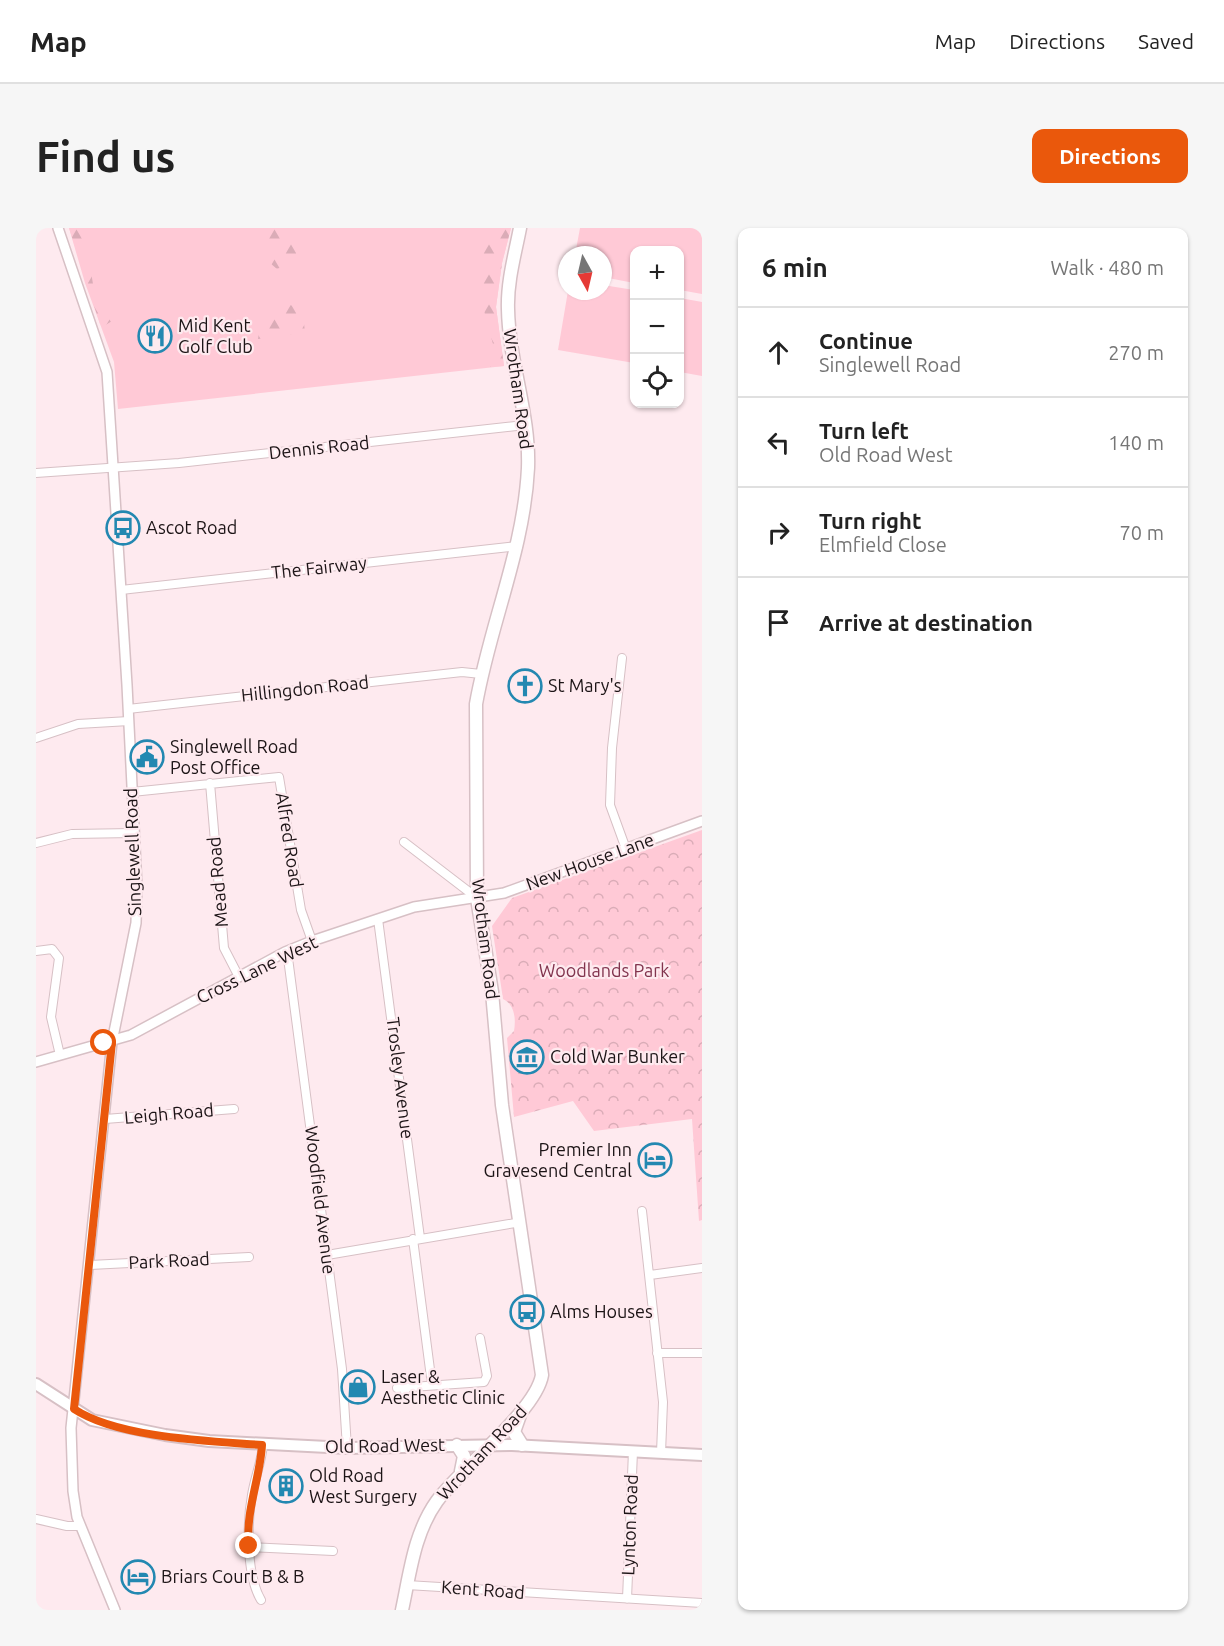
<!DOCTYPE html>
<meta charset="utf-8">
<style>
body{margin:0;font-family:Ubuntu,sans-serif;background:#f6f6f6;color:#222}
.controls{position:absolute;right:18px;top:18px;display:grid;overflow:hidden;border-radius:12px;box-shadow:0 2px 4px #0004}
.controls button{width:54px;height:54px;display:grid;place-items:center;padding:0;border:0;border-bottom:2px solid #e0e0e0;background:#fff;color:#222;font:30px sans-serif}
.compass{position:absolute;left:522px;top:18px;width:54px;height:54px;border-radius:50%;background:#fff;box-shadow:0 2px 4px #0004;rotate:172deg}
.stop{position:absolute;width:18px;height:18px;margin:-14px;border:4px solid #ea580c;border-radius:50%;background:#fff}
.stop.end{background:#ea580c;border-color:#fff;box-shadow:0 2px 6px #0008}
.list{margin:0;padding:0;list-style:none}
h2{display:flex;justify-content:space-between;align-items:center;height:78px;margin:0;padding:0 24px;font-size:26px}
h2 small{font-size:20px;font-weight:400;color:#767676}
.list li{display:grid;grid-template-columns:39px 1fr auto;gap:18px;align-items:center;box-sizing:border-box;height:90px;padding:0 24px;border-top:2px solid #e0e0e0}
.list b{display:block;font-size:22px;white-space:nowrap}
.list p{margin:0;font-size:20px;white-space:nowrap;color:#767676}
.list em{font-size:20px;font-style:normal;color:#767676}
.icon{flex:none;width:33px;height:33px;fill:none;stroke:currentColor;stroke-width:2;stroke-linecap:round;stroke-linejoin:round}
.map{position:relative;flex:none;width:666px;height:1382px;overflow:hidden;border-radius:12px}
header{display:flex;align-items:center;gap:36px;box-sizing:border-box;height:84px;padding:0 30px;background:#fff;border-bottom:2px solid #e0e0e0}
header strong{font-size:28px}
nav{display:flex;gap:33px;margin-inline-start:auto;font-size:21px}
.intro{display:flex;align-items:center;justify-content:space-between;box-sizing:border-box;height:144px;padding:0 36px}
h1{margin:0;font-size:42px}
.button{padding:15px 27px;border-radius:12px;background:#ea580c;color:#fff;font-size:21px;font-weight:700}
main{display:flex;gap:36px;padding:0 36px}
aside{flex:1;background:#fff;border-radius:12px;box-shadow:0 2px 4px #0004}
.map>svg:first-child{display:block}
.grass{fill:#ffc9d6}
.forest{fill:url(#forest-firs)}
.park{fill:url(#park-crowns)}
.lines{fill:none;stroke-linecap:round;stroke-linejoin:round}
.minor-casing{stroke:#d7c0c5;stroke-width:10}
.tertiary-casing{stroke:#d7c0c5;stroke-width:12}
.secondary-casing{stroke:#d7c0c5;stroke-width:14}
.primary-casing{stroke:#d7c0c5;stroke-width:15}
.minor{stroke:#fff;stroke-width:8}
.tertiary{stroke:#fff;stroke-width:9}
.secondary{stroke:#fff;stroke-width:10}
.primary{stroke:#fff;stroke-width:12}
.route{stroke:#ea580c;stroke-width:8}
.labels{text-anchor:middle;stroke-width:4.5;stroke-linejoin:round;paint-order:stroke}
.poi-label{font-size:18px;fill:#1c1416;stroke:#feeaef;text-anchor:start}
.street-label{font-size:18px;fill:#1c1416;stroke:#feeaef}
.park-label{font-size:18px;fill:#82344e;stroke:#feeaef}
</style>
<header>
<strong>Map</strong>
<nav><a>Map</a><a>Directions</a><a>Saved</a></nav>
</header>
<div class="intro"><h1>Find us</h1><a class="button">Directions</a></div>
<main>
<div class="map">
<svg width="666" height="1382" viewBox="0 0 666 1382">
<defs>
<pattern id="forest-firs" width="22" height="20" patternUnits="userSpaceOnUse" patternTransform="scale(1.5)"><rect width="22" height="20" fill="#ffc9d6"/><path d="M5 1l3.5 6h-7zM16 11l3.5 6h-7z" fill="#daacb7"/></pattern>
<pattern id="park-crowns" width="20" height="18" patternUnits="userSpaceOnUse" patternTransform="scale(1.5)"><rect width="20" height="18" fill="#ffc9d6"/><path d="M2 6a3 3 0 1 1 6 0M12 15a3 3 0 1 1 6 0" fill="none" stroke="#daacb7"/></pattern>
</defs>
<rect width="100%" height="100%" fill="#feeaef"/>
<path class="grass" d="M33 0H475L466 35 460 79 468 138 82 181 78 134 49 55Z
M544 0H666V66L644 62V22H598V55L567 49V27H539Z
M567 57 598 62V135L522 122 532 63H567Z
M644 70 666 74V148L644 144Z"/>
<path class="forest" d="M33 0H43L54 38 61 80 78 84 76 93 68 98 64 96Z
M225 0H261L256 9 262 21 257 35 241 41 234 35Z
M450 0H475L466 35 460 79 468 138 454 139V136L461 131 447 79 446 31Z
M255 77 266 84V90L263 91 268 95 269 105 222 111 226 87 235 88 247 79Z"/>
<path class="park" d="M666 602V992L663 993 656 891 558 903 537 873 478 889 471 810 478 803C480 791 479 777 467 771L456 698 476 670Z"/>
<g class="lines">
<defs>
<path id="minor" d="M0 245 143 235 489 197
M85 362 482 318
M586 430 576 520 574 577 590 621
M92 481 426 444 445 446
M0 510 42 496 93 493
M174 555 188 720 203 749
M96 564 243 549 265 682 276 713
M368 614 441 670
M0 615 36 606 97 605
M342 691 384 1010
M0 723 16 721 23 730 15 789 24 827
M249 724 252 730 306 1141 311 1220
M69 891 198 881
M606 983 627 1174 625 1225
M377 1011 396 1157
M291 1027 485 994
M54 1037 213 1029
M614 1047 666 1040
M621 1125H666
M369 1159V1169
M361 1160 448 1154 451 1148 444 1110
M0 1291 31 1298H43
M213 1319 297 1323
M371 1357 666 1375
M591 1371 597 1223
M225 1372C210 1347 211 1295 216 1267 219 1249 225 1236 227 1217"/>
<path id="tertiary" d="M22 0 71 144 91 457 101 659 100 695 76 814 35 1200 37 1263 41 1289 79 1382
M0 834 95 807 249 724 276 713 378 679 468 665 666 593"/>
<path id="secondary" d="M0 1156 56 1192 129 1207 173 1213 311 1220 476 1217 666 1227"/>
<path id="primary" d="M484 1187 478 1204 486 1217
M421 1217 428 1228 425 1243
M366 1382C374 1345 378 1305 401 1273 426 1239 500 1183 506 1147L466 877 456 764 441 670 440 476C454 396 488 322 492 240 494 186 473 135 472 81 471 54 479 26 484 0"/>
</defs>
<use href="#minor" class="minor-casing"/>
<use href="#tertiary" class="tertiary-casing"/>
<use href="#secondary" class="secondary-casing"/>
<use href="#primary" class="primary-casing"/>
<use href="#minor" class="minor"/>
<use href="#tertiary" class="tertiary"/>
<use href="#secondary" class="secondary"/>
<use href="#primary" class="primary"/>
</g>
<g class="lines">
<path class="route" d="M68 815 76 814 38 1181C82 1210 173 1213 226 1217 224 1251 209 1284 213 1318"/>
</g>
<defs>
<symbol id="restaurant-ring" viewBox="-11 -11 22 22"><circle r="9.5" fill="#feeaef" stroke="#2388b1" stroke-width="1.5"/><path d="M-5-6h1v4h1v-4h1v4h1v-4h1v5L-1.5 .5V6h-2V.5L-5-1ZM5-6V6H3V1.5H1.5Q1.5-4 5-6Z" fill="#2388b1"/></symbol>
<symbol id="bus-ring" viewBox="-11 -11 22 22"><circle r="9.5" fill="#feeaef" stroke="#2388b1" stroke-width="1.5"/><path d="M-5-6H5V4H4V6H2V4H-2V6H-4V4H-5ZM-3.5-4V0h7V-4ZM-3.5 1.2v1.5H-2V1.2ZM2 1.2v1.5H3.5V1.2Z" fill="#2388b1"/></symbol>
<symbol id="church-ring" viewBox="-11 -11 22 22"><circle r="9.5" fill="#feeaef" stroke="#2388b1" stroke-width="1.5"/><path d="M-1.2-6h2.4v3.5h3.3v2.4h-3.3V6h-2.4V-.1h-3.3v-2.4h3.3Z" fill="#2388b1"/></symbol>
<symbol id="civic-ring" viewBox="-11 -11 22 22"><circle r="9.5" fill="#feeaef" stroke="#2388b1" stroke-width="1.5"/><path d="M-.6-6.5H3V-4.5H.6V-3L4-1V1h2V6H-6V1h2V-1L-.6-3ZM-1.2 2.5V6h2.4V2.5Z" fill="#2388b1"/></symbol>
<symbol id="museum-ring" viewBox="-11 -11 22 22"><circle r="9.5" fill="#feeaef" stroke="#2388b1" stroke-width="1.5"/><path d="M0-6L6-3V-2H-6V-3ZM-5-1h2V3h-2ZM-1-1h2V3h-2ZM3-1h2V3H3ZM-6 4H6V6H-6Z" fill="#2388b1"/></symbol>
<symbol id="hotel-ring" viewBox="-11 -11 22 22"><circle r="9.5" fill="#feeaef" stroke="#2388b1" stroke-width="1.5"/><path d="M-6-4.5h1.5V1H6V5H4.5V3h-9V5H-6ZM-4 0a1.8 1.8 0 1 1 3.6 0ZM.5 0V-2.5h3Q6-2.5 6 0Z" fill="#2388b1"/></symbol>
<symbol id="shop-ring" viewBox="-11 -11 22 22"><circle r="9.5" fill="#feeaef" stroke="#2388b1" stroke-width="1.5"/><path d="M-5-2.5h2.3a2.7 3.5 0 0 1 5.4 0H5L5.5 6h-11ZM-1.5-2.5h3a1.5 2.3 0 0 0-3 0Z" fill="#2388b1"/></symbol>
<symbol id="building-ring" viewBox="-11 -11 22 22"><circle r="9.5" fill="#feeaef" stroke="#2388b1" stroke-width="1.5"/><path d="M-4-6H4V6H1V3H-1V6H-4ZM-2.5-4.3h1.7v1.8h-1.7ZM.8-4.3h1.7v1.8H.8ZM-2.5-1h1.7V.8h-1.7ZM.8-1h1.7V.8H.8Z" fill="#2388b1"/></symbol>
</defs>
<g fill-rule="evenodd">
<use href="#restaurant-ring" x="100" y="89" width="38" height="38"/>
<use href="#bus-ring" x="68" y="281" width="38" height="38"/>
<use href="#church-ring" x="470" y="439" width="38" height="38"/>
<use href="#civic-ring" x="92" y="510" width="38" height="38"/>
<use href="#museum-ring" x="472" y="810" width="38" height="38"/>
<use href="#hotel-ring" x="600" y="913" width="38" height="38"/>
<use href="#bus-ring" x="472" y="1065" width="38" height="38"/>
<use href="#shop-ring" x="303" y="1140" width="38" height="38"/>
<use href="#building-ring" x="231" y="1239" width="38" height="38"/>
<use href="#hotel-ring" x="83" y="1330" width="38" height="38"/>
</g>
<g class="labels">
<g class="poi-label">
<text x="142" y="104">Mid Kent<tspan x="142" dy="21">Golf Club</tspan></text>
<text x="110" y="306">Ascot Road</text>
<text x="512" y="464">St Mary's</text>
<text x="134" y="525">Singlewell Road<tspan x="134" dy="21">Post Office</tspan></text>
<text x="514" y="835">Cold War Bunker</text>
<text x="596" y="928" text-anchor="end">Premier Inn<tspan x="596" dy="21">Gravesend Central</tspan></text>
<text x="514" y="1090">Alms Houses</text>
<text x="345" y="1155">Laser &amp;<tspan x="345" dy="21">Aesthetic Clinic</tspan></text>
<text x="273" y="1254">Old Road<tspan x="273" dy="21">West Surgery</tspan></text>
<text x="125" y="1355">Briars Court B &amp; B</text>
</g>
<g class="street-label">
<text transform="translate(482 161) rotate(82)" y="6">Wrotham Road</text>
<text transform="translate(283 220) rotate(-6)" y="6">Dennis Road</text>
<text transform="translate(283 340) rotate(-6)" y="6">The Fairway</text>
<text transform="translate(269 461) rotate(-6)" y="6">Hillingdon Road</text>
<text transform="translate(253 612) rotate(81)" y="6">Alfred Road</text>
<text transform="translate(97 624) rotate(-92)" y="6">Singlewell Road</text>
<text transform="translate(554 634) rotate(-20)" y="6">New House Lane</text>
<text transform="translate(182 654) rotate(-95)" y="6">Mead Road</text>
<text transform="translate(449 711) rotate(83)" y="6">Wrotham Road</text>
<text transform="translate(221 742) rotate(-26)" y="6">Cross Lane West</text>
<text transform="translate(364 850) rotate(83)" y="6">Trosley Avenue</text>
<text transform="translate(133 886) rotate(-5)" y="6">Leigh Road</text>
<text transform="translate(284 972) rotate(83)" y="6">Woodfield Avenue</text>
<text transform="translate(133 1033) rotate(-3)" y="6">Park Road</text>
<text transform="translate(349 1218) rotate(-1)" y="6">Old Road West</text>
<text transform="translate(446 1225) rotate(-47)" y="6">Wrotham Road</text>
<text transform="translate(594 1297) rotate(-88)" y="6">Lynton Road</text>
<text transform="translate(447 1362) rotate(4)" y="6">Kent Road</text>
</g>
<g class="park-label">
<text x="568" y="749">Woodlands Park</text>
</g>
</g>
</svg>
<div class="controls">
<button>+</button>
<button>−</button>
<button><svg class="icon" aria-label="locate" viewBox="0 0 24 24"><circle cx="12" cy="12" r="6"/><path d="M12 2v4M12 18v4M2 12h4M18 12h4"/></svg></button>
</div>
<svg class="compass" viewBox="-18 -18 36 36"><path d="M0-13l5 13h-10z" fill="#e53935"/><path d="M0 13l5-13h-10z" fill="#767676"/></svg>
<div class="stop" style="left:68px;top:815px"></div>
<div class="stop end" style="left:213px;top:1318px"></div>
</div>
<aside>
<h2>6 min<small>Walk · 480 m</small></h2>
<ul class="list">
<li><svg class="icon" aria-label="ahead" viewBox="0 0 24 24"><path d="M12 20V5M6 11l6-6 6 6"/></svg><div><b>Continue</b><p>Singlewell Road</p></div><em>270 m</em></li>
<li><svg class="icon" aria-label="left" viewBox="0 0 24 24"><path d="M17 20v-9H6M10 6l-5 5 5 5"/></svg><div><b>Turn left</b><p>Old Road West</p></div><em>140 m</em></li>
<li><svg class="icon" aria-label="right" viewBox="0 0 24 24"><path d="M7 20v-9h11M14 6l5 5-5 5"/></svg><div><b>Turn right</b><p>Elmfield Close</p></div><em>70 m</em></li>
<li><svg class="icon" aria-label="arrive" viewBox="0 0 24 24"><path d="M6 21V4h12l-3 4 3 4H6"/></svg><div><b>Arrive at destination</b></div></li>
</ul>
</aside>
</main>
